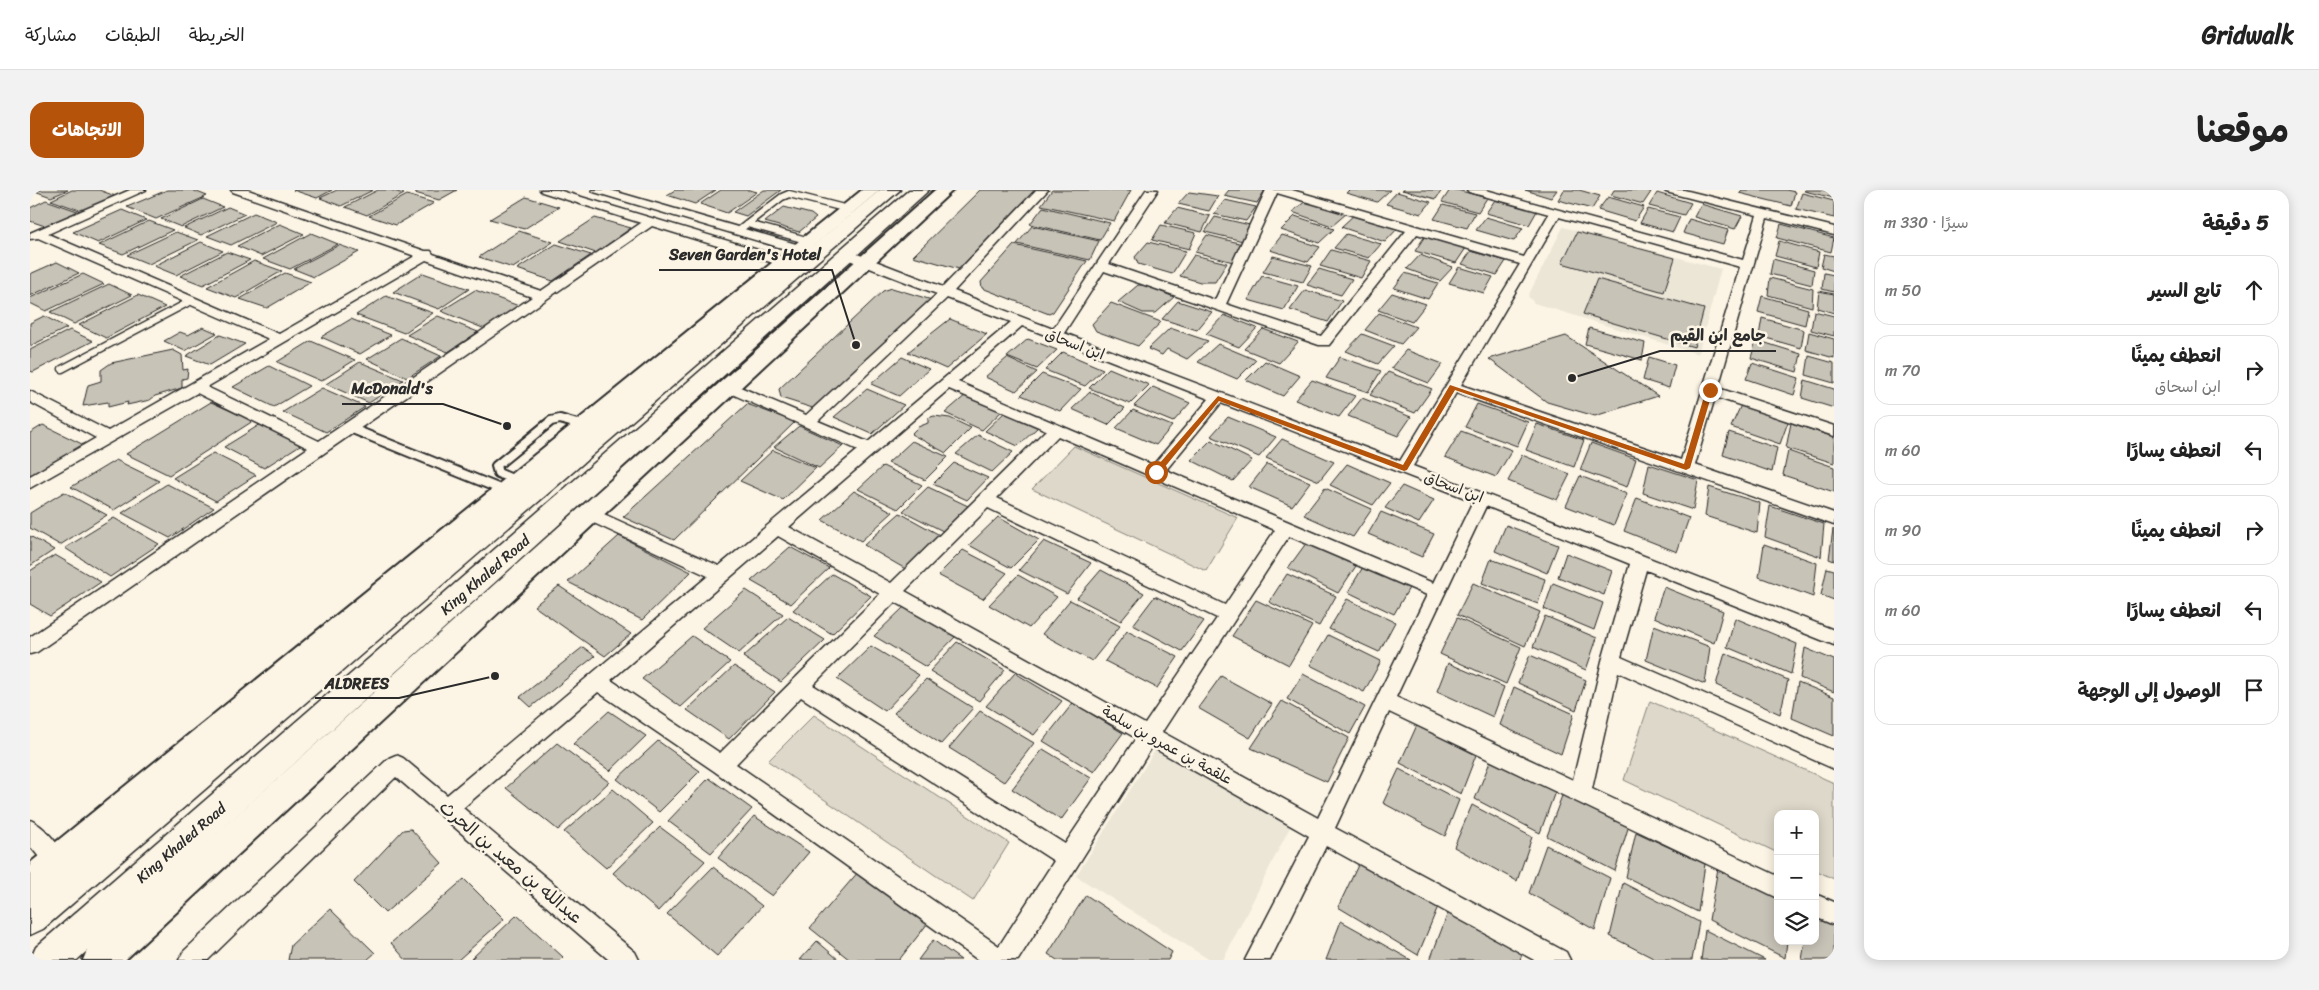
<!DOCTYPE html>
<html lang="ar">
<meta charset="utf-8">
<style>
body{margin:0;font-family:Sriracha,"Playpen Sans Arabic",sans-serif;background:#f2f2f2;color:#222;direction:rtl}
.controls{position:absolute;right:15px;bottom:15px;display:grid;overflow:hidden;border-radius:10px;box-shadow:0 2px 12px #0003}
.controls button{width:45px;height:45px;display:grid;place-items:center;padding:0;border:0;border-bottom:1px solid #e0e0e0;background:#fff;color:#222;font:25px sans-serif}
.stop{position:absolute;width:15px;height:15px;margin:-11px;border:4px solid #b45309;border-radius:50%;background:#fff}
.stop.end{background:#b45309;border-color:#fff;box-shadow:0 1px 5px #0008}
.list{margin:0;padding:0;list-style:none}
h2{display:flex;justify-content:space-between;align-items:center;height:65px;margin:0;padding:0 20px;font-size:21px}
h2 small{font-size:16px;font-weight:400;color:#767676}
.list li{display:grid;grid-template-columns:32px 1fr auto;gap:15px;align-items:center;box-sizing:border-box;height:70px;margin:0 10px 10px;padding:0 10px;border:1px solid #e0e0e0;border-radius:15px}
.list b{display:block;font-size:19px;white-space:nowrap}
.list p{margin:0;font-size:16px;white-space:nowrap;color:#767676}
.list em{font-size:16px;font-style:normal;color:#767676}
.icon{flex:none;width:28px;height:28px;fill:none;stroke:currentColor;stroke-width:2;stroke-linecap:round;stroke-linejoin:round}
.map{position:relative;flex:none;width:1804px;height:770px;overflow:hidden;direction:ltr;border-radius:15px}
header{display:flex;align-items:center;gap:30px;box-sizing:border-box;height:70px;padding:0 25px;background:#fff;border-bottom:1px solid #e0e0e0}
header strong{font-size:24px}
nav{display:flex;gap:28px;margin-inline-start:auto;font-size:18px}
.intro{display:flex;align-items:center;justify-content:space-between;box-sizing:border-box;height:120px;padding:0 30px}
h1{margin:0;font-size:35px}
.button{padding:12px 22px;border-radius:15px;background:#b45309;color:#fff;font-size:18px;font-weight:700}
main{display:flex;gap:30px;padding:0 30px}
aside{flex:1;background:#fff;border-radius:15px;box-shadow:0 2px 12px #0003}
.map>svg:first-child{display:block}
.built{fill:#ece6d7}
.green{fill:#ded8ca;stroke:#84827a}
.building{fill:#c8c3b7;stroke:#2b2b2b}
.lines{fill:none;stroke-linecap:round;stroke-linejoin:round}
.lane-far1-casing{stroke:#2b2b2b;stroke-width:9}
.lane-casing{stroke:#2b2b2b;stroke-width:12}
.street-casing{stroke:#2b2b2b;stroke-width:3}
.secondary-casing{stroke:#2b2b2b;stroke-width:4}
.primary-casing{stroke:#2b2b2b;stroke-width:3}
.lane-far1{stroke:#fcf5e5;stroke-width:6}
.lane{stroke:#fcf5e5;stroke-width:8}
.street{fill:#fcf5e5;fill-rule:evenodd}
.secondary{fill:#fcf5e5;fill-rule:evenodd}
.primary{fill:#fcf5e5;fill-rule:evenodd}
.route{fill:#b45309}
.labels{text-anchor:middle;stroke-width:5;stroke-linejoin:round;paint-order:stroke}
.street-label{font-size:15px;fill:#2b2b2b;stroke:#fcf5e5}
.near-street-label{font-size:18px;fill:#2b2b2b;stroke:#fcf5e5}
.leader{fill:none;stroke:#2b2b2b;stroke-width:2}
.callout-dot{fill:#2b2b2b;stroke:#fcf5e5;stroke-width:2}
.callout-label{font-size:16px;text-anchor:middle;font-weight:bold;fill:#2b2b2b;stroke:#fcf5e5;stroke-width:5;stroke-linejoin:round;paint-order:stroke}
</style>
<header>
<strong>Gridwalk</strong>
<nav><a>الخريطة</a><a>الطبقات</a><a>مشاركة</a></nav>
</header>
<div class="intro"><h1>موقعنا</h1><a class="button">الاتجاهات</a></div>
<main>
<aside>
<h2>5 دقيقة<small>سيرًا · 330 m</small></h2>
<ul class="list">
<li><svg class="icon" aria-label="ahead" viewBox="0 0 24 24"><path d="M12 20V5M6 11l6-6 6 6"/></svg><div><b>تابع السير</b></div><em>50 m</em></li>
<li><svg class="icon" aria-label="right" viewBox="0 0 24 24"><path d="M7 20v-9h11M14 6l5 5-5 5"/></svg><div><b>انعطف يمينًا</b><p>ابن اسحاق</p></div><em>70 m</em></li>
<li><svg class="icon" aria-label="left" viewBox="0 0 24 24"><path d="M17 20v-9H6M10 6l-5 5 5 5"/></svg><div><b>انعطف يسارًا</b></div><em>60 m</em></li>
<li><svg class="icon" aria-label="right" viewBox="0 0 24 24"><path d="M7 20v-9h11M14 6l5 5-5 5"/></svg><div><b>انعطف يمينًا</b></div><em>90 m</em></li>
<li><svg class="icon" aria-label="left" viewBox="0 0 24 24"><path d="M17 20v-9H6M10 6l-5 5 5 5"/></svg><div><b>انعطف يسارًا</b></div><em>60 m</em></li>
<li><svg class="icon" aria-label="arrive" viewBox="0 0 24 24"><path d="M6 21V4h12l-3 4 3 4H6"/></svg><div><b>الوصول إلى الوجهة</b></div></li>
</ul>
</aside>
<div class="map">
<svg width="1804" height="770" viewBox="0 0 1804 770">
<rect width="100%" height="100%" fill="#fcf5e5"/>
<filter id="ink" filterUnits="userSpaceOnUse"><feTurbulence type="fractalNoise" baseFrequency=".02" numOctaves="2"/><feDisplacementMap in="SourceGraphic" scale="10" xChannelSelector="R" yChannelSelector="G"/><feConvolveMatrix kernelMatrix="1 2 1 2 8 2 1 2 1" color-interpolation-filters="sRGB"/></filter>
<g filter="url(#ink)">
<path class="built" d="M1533 37 1691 79 1668 164 1504 113 1498 106Z
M1126 559 1262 633 1193 770H1180L1046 686Z"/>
<path class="green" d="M1044 256 1208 328 1176 381 1002 299Z
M1620 511 1804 593V689L1785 680V624H1748V663L1594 590Z
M784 525 979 653 943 711 738 571Z"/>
<path class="building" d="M2 0H38L21 7Z
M42 0H69L88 7 55 22 21 10Z
M137 0H162L177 6 126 29 97 17Z
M263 0H302L287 8Z
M307 0H343L311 16 290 8Z
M348 0H360L374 4 337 25 315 17Z
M390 0H427L409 10 385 3Z
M645 0H686L665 14 637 5Z
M691 0H720L727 2 697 23 670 14Z
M734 0H751L716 26 703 22Z
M950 0H1005L929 79 883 66Z
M1022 0H1101L1084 31 1011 15Z
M1199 0H1235L1227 13 1194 6Z
M1319 0H1360L1347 12 1316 3Z
M1372 0H1412L1406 9Z
M1420 0H1427L1457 8 1448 22 1412 12Z
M1495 0H1527L1521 8Z
M1534 0H1549L1570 6 1562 19 1528 10Z
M1584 0H1616L1621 2 1613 14 1581 5Z
M1712 0H1756L1765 2 1761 16 1709 3Z
M1775 0H1804V8L1774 1Z
M1159 2 1188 6 1179 21 1148 14Z
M1367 2 1401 12 1391 24 1356 14Z
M1627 3 1661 13 1654 25 1619 16Z
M1772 3 1804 11V28L1766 19Z
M377 5 404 13 366 35 339 26Z
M496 7 529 17 494 39 460 29Z
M1578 7 1614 17 1605 31 1568 20Z
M173 9 193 17 151 37 131 29Z
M16 10 50 22 18 37 0 31V18Z
M1195 10 1226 17 1216 31 1184 24Z
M1277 10 1317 23 1302 36 1262 22Z
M1465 10 1507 21 1499 35 1456 23Z
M1671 14 1712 26 1705 39 1664 27Z
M1413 15 1445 23 1437 38 1404 29Z
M198 17 215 24 171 45 154 38Z
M754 17 781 24 786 28 769 42 735 32Z
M1013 17 1080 33 1070 50 1000 34Z
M1147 18 1180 26 1172 42 1135 33Z
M1618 19 1650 27 1643 42 1610 33Z
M92 20 116 30 68 53 43 42Z
M224 23 247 32 201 55 177 46Z
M1325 24 1368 38 1355 52 1311 37Z
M1265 26 1304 39 1289 53 1251 40Z
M1185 27 1220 35 1213 51 1175 42Z
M1456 27 1493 38 1484 51 1446 40Z
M565 28 601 38 566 63 530 51Z
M1659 29 1698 40 1693 54 1653 43Z
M119 31 143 40 93 64 69 55Z
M250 34 274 44 231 66 207 56Z
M1751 34 1804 48 1801 62 1747 48Z
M1131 35 1166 43 1159 59 1122 50Z
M1002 36 1069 51 1060 70 987 54Z
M489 41 523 52 483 78 449 67Z
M146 42 168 50 119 74 97 65Z
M1547 42 1645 68 1634 102 1532 73Z
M281 43 308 54 260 79 233 69Z
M1316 44 1351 54 1339 68 1304 58Z
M1177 45 1213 54 1203 72 1165 62Z
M1252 45 1290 57 1278 72 1240 60Z
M1395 46 1436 58 1426 73 1385 61Z
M1749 51 1789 62 1786 77 1745 66Z
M171 52 193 61 146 85 124 76Z
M1118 52 1156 61 1142 84 1108 74 1105 67Z
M526 54 561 65 523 91 487 79Z
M309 55 329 62 284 87 264 79Z
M984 55 1057 71 1023 122 1019 124 952 98 951 92Z
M1301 60 1341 71 1331 88 1290 76Z
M1441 61 1476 71 1467 85 1432 74Z
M197 62 220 70 173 95 150 86Z
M1794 64 1804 66V81L1791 77Z
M1164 65 1197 73 1185 92H1170L1150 86Z
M1390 65 1423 77 1410 91 1377 79Z
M1243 66 1282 76 1273 92 1233 82Z
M1743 69 1784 80 1782 95 1740 84Z
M224 71 252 81 206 108 177 97Z
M27 72 49 83 0 106V84Z
M1429 77 1463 87 1454 103 1419 93Z
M1289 79 1322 89 1311 105 1277 95Z
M255 83 281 92 237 118 210 109Z
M393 83 439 99 409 119 363 102Z
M1375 83 1408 93 1398 109 1364 98Z
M1794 83 1804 85V102L1792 99Z
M53 84 74 94 16 121 0 113V108Z
M1232 86 1268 96 1254 120 1218 110Z
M1740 88 1783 99 1782 117 1738 105Z
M1567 89 1674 119 1664 157 1553 124Z
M79 94 102 105 44 134 20 122Z
M1108 95H1114L1144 107 1126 123H1113L1088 112Z
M862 98 902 110 789 220 751 208 749 199 853 101Z
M445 100 489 116 455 139 411 121Z
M1275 100 1312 111 1298 132 1260 120Z
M1789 101 1804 104V123L1787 118Z
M1362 103 1396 114 1382 132 1348 120Z
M108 105 135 117 76 148 49 135Z
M356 106 403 123 374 143 326 125Z
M1732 106 1778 119 1775 135 1728 122Z
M1148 111 1182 122 1167 140 1132 129Z
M1081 113 1131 132 1108 156 1066 141 1062 134Z
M1784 121 1804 126V146L1781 140Z
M1349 123 1386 137 1371 154 1335 140Z
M1194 125 1227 138 1209 157 1176 144Z
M14 126 37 138 0 156V133Z
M408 126 448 142 418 162 377 145Z
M1732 128 1774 140 1771 158 1729 146Z
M321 129 361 145 330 164 291 147Z
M920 129 957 144 916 179 878 162Z
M173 137 187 143 155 161 134 151 150 142 158 145Z
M1140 138 1178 151 1157 169 1137 159 1132 165 1118 159Z
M1559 138 1615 153 1612 170 1555 154Z
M1233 139 1268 152 1249 173 1214 159Z
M40 140 63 151 3 182 0 181V160Z
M1779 142 1804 149V168L1776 160Z
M1332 144 1364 156 1348 174 1316 161Z
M190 145 215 154 180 175 156 166Z
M1536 146 1628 206 1565 226 1517 212 1459 169Z
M371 148 411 166 377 188 337 169Z
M998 149 1027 160 1007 179 977 167Z
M1726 150 1771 164 1767 182 1721 168Z
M281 151 325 170 291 191 247 172Z
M1188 154 1226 170 1207 189 1168 172Z
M143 160 152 165 153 180 158 179 157 188 152 189V198L125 206 120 210 97 215 98 212 78 217V212L53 216 58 195 71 191V180L81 173Z
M1376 160 1413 174 1399 193 1361 178Z
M1033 162 1073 179 1055 196 1015 180Z
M1779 166 1804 173V193L1776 185Z
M872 167 899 179 869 206 841 194Z
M1310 167 1351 181 1338 202 1296 188Z
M1619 167 1645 175 1639 198 1613 190Z
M977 168 1007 182 986 201 955 187Z
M1235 171 1270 186 1253 206 1216 190Z
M330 172 373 190 339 213 296 194Z
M1722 173 1769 188 1764 205 1716 189Z
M239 176 279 196 244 217 203 197Z
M1079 178 1119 195 1100 214 1059 198Z
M1358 182 1402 199 1385 223 1340 205Z
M1012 184 1051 199 1030 221 991 205Z
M1282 190 1325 206 1309 227 1265 210Z
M1775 190 1804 199V218L1772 208Z
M1123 197 1160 213 1143 232 1104 216Z
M292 198 335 217 296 242 253 222Z
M837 199 874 215 842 244 804 227Z
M1060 202 1095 218 1078 235 1042 219Z
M937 204 973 220 952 240 915 223Z
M1332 208 1381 227 1368 246 1318 226Z
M181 212 223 231 139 285 96 264Z
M717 214 765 232 644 350 593 327Z
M1447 214 1498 232 1487 256 1435 237Z
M1711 215 1758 232 1750 254 1701 237Z
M1103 220 1142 236 1126 255 1086 238Z
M975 222 1008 237 988 256 955 241Z
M904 226 920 228 941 238 916 263 881 244 888 237 898 233V228Z
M1198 227 1246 247 1229 267 1181 246Z
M1761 233 1804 247V273L1756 258Z
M231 234 270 255 234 278 194 257Z
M1507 234 1554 250 1544 277 1496 260Z
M13 235 54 255 0 287V243Z
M769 236 813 256 789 278 744 257Z
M1431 241 1482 260 1466 287 1415 267Z
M1699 242 1747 258 1742 282 1693 265Z
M948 245 983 262 962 282 926 264Z
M1252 249 1304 272 1289 291 1236 268Z
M1181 250 1222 270 1203 291 1161 270Z
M882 251 918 267 895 290 858 273Z
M1561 253 1606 269 1597 297 1550 280Z
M743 260 786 278 753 310 710 291Z
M1758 261 1804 277V302L1753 285Z
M183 263 226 285 186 311 143 288Z
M1492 265 1540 284 1527 310 1478 291Z
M86 270 129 291 84 320 41 297Z
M924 273 958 288 937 310 903 294Z
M1237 274 1280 292 1262 316 1219 297Z
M1317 274 1360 293 1343 315 1300 295Z
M1619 274 1668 290 1663 320 1613 303Z
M853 276 892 295 868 319 828 299Z
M1550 286 1597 304 1584 335 1536 316Z
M137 294 184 318 140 348 92 323Z
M1372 296 1404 310 1389 333 1355 318Z
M898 297 938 316 913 341 873 321Z
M1679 297 1730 313 1727 343 1675 326Z
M1295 298 1342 319 1323 347 1274 325Z
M824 301 863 322 831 351 792 330Z
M34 302 77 325 30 355 0 338V323Z
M1607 308 1659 328 1647 362 1594 341Z
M1740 316 1794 334 1791 367 1735 347Z
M1351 322 1404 344 1392 367 1338 344Z
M870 323 915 348 879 381 834 355Z
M968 327 1009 350 981 378 939 355Z
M84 328 129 354 80 387 35 358Z
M1476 335 1528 355 1517 383 1465 361Z
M1803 339 1804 340V371L1799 369Z
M0 346 24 360 0 376Z
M589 346 661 382 612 430 538 392Z
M1014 351 1061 373 1037 404 989 380Z
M1277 352 1326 376 1308 403 1258 378Z
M1734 354 1787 373 1783 407 1729 387Z
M760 357 799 378 761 414 721 391Z
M933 360 977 383 953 409 908 385Z
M1536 363 1582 381 1574 405 1528 387Z
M25 365 71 392 20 426 0 414V381Z
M1461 369 1515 389 1508 414 1452 393Z
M1333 377 1379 398 1364 424 1318 402Z
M1797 378 1804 380V410L1791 405Z
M1071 380 1114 403 1091 431 1047 408Z
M802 384 841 406 802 444 763 420Z
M1257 384 1306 406 1289 436 1239 412Z
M988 385 1027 407 999 438 959 415Z
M1443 393 1510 422 1495 456 1427 425Z
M1523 393 1573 413 1564 440 1514 419Z
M529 396 601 444 575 466 504 416Z
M1634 397 1693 421 1684 453 1624 427Z
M716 400 753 424 709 463 672 438Z
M1125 406 1174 431 1152 461 1103 435Z
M1317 409 1365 432 1349 462 1299 439Z
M1040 410 1090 436 1062 471 1012 444Z
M1226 410 1282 436 1259 475 1202 446Z
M875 416 926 446 896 477 844 446Z
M1515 426 1567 448 1556 480 1503 457Z
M758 427 795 450 751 492 713 467Z
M1427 428 1491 457 1476 494 1410 464Z
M1705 428 1767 454 1761 484 1697 457Z
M1624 435 1680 457 1675 494 1616 470Z
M1097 441 1148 467 1127 498 1075 471Z
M1298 445 1351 471 1334 502 1280 475Z
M662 446 700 472 651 517 612 489Z
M927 452 975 480 949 511 900 481Z
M841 456 889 485 855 521 807 489Z
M553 457 565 466 501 517 490 507Z
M1775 458 1804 470V502L1770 488Z
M1695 463 1758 490 1750 524 1686 495Z
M1500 465 1556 490 1546 520 1488 493Z
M1418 473 1474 497 1463 527 1407 501Z
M704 476 745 502 699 549 657 520Z
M985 483 1032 511 1004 545 956 516Z
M1273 484 1335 517 1320 544 1257 509Z
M1191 486 1242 514 1220 548 1168 518Z
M896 489 943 518 911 554 864 523Z
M1768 492 1804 507V546L1762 528Z
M1484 497 1544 524 1531 564 1470 535Z
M1252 511 1319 548 1297 592 1221 558Z
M1043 513 1093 543 1064 582 1013 551Z
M579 521 616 546 580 581 543 554Z
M950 521 1004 553 974 592 919 558Z
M1387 535 1446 565 1431 604 1370 573Z
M628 551 670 581 629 622 587 589Z
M527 553 579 592 528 640 476 598Z
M1013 559 1061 588 1031 630 982 599Z
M1462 567 1526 599 1510 643 1445 609Z
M1369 579 1429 610 1415 646 1353 613Z
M679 588 722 619 681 663 638 631Z
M583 599 623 633 576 678 534 642Z
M1533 603 1599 635 1585 681 1517 646Z
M1442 615 1502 647 1487 691 1424 657Z
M724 626 779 662 742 706 688 668Z
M630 637 675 671 628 721 583 683Z
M381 639 412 673 355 723 324 692 373 640Z
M1606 642 1675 674 1668 722 1596 687Z
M1516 655 1580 688 1565 740 1499 703Z
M1331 669 1409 714 1388 765 1308 717Z
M683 677 732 716 687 766 637 724Z
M1688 678 1748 707V751H1757L1755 768 1679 730Z
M829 681 898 733 869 770H820L780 738Z
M434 689 474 729 428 770H376L361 753Z
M1593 693 1669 732 1662 770H1627L1580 746Z
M1056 705 1142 762 1138 770H1027L1018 764Z
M300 719 345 763 337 770H258L261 755Z
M1419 720 1493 761 1490 770H1400Z
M1785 720 1804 730V770H1772L1775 751H1785Z
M487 725 533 767 530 770H440Z
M1311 731 1381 770H1296Z
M1675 740 1735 770H1671Z
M903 750 931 770H888Z
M787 751 809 770H770Z"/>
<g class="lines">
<defs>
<path id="lane-far1" d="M718 34 780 51
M708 41 752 7 759 4 818 19
M32 179 161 111"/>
<path id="lane" d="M320 238 475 301
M487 291 468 283 466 276 521 231 530 229 554 236"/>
<path id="street" d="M100 0H116L18 44 249 144 385 66 203 2 201 0H218L395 61H401L403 64 511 101 611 33 512 2 510 0H528L758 69 760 72 758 75H750L622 36 7 462 0 464V447L278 258 167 203 0 298V286L66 248 0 212V201L78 241 239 149 8 48 0 49V43ZM396 70 502 107 289 251 177 197Z
M562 0H580L773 56 775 59 773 62H765L564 2Z
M1006 0H1018L924 101 1023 139 1116 0H1128L1079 74 1185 110 1236 0H1262L1494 67 1519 24 1439 2 1437 0H1456L1713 70 1727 25 1636 2 1634 0H1654L1804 37V45L1737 28 1688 198 1804 236V246L1685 207 1665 275 1804 323V335L1426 203 1383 276 1804 440V455L1616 380 1591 467 1804 561V579L1588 482 1562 599 1748 686V708L1359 522 1305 638 1536 762 1540 770H1504L1296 656 1240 770H1215L1279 646 1122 557 988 770H948L684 581 568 502 433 618 605 762 609 770H579L366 587 178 770H149L153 762 359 568 366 565 373 568 417 605 678 386 553 328 551 324 553 320 559 318 565 320 689 376 828 260 693 200 691 197 698 193 703 194 776 225 907 104 814 68 812 65 814 62H822L913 97ZM1247 3 1376 41 1291 146 1196 114ZM1529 27 1710 77 1651 270 1431 195ZM1387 44 1490 74 1370 271 1034 143 1074 81 1289 155H1299ZM917 108 981 132 838 252 788 231ZM992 136 1179 209 1123 275 928 192ZM919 199 1016 240 861 393 759 337ZM1191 213 1443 311 1403 393 1136 280ZM1028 246 1245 340 1195 415 967 308ZM1456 316 1600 374 1572 471 1543 590 1366 507ZM958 318 1187 428 1115 534 875 401ZM748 346 850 404 690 563 581 490ZM1259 346 1397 405 1288 628 1132 542ZM865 412 1106 548 1035 654 783 495ZM771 507 1024 671 969 756 706 574Z
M0 630C15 636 31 657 37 671L34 678 26 681 18 678 0 656Z
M1785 704 1804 712V735L1785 727Z"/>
<path id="secondary" d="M832 0H850L11 704 0 708V673Z
M905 0H923L95 770H53L58 758Z"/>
<path id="primary" d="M850 0H870L13 739 0 745V704Z
M879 0H899L47 770H0L6 757Z"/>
</defs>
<use href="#lane-far1" class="lane-far1-casing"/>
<use href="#lane" class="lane-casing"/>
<use href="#street" class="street-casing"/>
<use href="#secondary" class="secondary-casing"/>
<use href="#primary" class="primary-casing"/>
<use href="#lane-far1" class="lane-far1"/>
<use href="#lane" class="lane"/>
<use href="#street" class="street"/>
<use href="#secondary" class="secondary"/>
<use href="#primary" class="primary"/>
</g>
</g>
<path class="route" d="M1420 195 1654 274 1676 200 1680 198 1683 200 1660 278 1656 280 1425 200 1377 280 1374 281 1189 211 1129 284 1122 282 1188 206 1373 275Z"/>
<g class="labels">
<g class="street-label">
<text transform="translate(1045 154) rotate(21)" y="5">ابن اسحاق</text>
<text transform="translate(1424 297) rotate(21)" y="5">ابن اسحاق</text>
<text transform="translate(455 385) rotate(-41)" y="5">King Khaled Road</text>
<text transform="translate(1137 555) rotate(29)" y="5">علقمة بن عمرو بن سلمة</text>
<text transform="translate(151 653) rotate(-41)" y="5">King Khaled Road</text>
</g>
<g class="near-street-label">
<text transform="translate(481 672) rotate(40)" y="6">عبدالله بن معبد بن الحرث</text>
</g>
</g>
<path class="leader" d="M826 155L802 80H629M1542 188L1630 161H1746M477 236L413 214H312M465 486L369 508H285"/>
<g class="callout-dot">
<circle cx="826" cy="155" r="5"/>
<circle cx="1542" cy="188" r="5"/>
<circle cx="477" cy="236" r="5"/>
<circle cx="465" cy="486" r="5"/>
</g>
<g class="callout-label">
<text x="715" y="70">Seven Garden's Hotel</text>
<text x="1688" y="151">جامع ابن القيم</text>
<text x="362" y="204">McDonald's</text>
<text x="327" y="499">ALDREES</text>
</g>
</svg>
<div class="controls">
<button>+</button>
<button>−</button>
<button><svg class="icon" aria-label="layers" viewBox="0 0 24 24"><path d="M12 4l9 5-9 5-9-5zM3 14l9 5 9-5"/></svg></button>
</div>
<div class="stop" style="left:1126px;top:282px"></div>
<div class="stop end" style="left:1680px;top:200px"></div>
</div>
</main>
